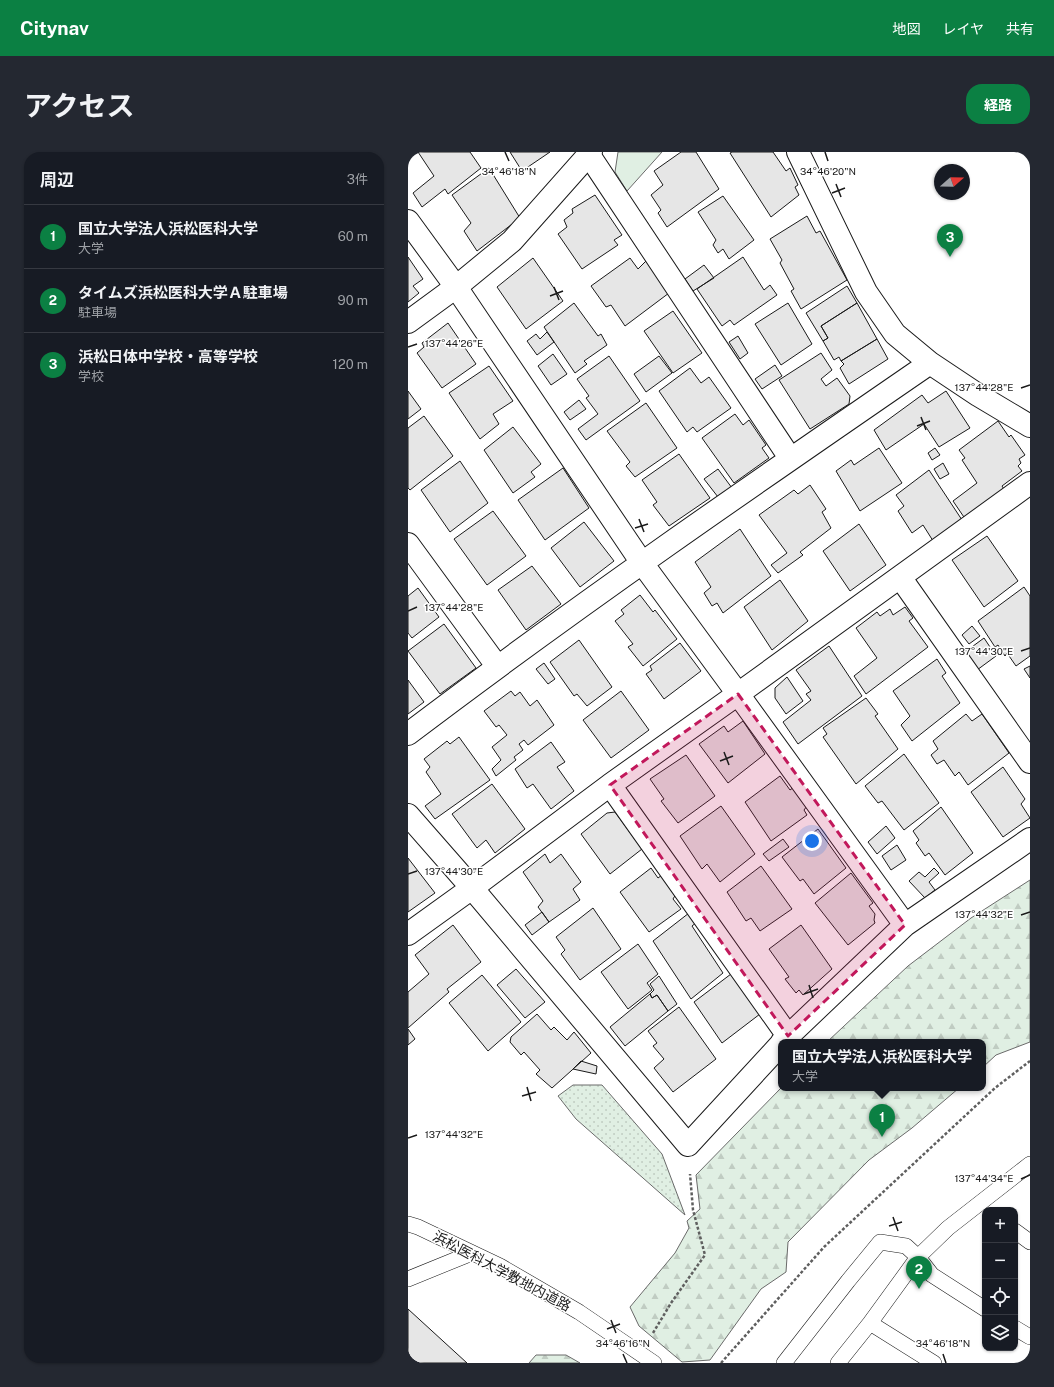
<!DOCTYPE html>
<html lang="ja">
<meta charset="utf-8">
<style>
body{margin:0;font-family:"Public Sans","Noto Sans JP",sans-serif;background:#242831;color:#f1f3f6}
.controls{position:absolute;right:12px;bottom:12px;display:grid;overflow:hidden;border-radius:8px;box-shadow:0 1px 3px #0004}
.controls button{width:36px;height:36px;display:grid;place-items:center;padding:0;border:0;border-bottom:1px solid #363941;background:#171b24;color:#f1f3f6;font:20px sans-serif}
.compass{position:absolute;left:526px;top:12px;width:36px;height:36px;border-radius:50%;background:#171b24;box-shadow:0 1px 3px #0004;rotate:70deg}
.you{position:absolute;left:404px;top:689px;width:14px;height:14px;margin:-10px;border:3px solid #fff;border-radius:50%;background:#1a73e8;box-shadow:0 0 0 6px #1a73e833}
.badge{display:grid;place-items:center;width:26px;height:26px;border-radius:50%;background:#0b8043;color:#fff;font-size:13px;font-weight:700}
.pin{position:absolute;translate:-50% -33px;filter:drop-shadow(0 1px 2px #0008)}
.pin::after{content:'';position:absolute;top:21px;width:14px;height:12px;background:inherit;clip-path:polygon(0 0,100% 0,50% 100%)}
.popup{position:absolute;left:370px;top:887px;width:208px;height:52px;box-sizing:border-box;display:grid;place-content:center;border-radius:8px;background:#171b24;filter:drop-shadow(0 1px 3px #0005);font-size:13px;white-space:nowrap;color:#9ea1a6}
.popup b{font-size:15px;color:#f1f3f6}
.popup::after{content:'';position:absolute;left:50%;top:100%;margin-left:-8px;border:8px solid transparent;border-top-color:#171b24}
.list{margin:0;padding:0;list-style:none}
h2{display:flex;justify-content:space-between;align-items:center;height:52px;margin:0;padding:0 16px;font-size:17px}
h2 small{font-size:13px;font-weight:400;color:#9ea1a6}
.list li{display:grid;grid-template-columns:26px 1fr auto;gap:12px;align-items:center;box-sizing:border-box;height:64px;padding:0 16px;border-top:1px solid #363941}
.list b{display:block;font-size:15px;white-space:nowrap}
.list p{margin:0;font-size:13px;white-space:nowrap;color:#9ea1a6}
.list em{font-size:13px;font-style:normal;color:#9ea1a6}
.icon{flex:none;width:22px;height:22px;fill:none;stroke:currentColor;stroke-width:2;stroke-linecap:round;stroke-linejoin:round}
.map{position:relative;flex:none;width:622px;height:1211px;overflow:hidden;border-radius:16px}
header{display:flex;align-items:center;gap:24px;box-sizing:border-box;height:56px;padding:0 20px;background:#0b8043;color:#fff}
header strong{font-size:19px}
nav{display:flex;gap:22px;margin-inline-start:auto;font-size:14px}
.intro{display:flex;align-items:center;justify-content:space-between;box-sizing:border-box;height:96px;padding:0 24px}
h1{margin:0;font-size:28px}
.button{padding:10px 18px;border-radius:16px;background:#0b8043;color:#fff;font-size:14px;font-weight:700}
main{display:flex;gap:24px;padding:0 24px}
aside{flex:1;background:#171b24;border-radius:16px;box-shadow:0 1px 3px #0004}
.map>svg:first-child{display:block}
.grass{fill:url(#grass-dots);stroke:#6a6a6a}
.forest{fill:url(#forest-firs);stroke:#6a6a6a}
.park{fill:#e0efe3;stroke:#6a6a6a}
.building{fill:#e6e6e6;stroke:#1a1a1a}
.lines{fill:none;stroke-linecap:round;stroke-linejoin:round}
.lane-casing{stroke:#1a1a1a;stroke-width:16}
.street-casing{stroke:#1a1a1a;stroke-width:24}
.secondary-casing{stroke:#1a1a1a;stroke-width:24}
.path{stroke:#5f5f5f;stroke-width:2.5;stroke-dasharray:3 2;stroke-linecap:butt}
.lane{stroke:#fff;stroke-width:15}
.street{stroke:#fff;stroke-width:22}
.secondary{stroke:#fff;stroke-width:22}
.marked{fill:#c2185b;fill-opacity:0.2;stroke:#c2185b;stroke-width:3;stroke-dasharray:8 5;stroke-linejoin:round}
.ticks{fill:none;stroke:#1a1a1a;stroke-width:1.5}
.labels{text-anchor:middle;stroke-width:3;stroke-linejoin:round;paint-order:stroke}
.street-label{font-size:14px;fill:#1a1a1a;stroke:#fff}
.ticks-label{font-size:10px;text-anchor:middle;fill:#1a1a1a;stroke:#fff;stroke-width:3;stroke-linejoin:round;paint-order:stroke}
</style>
<header>
<strong>Citynav</strong>
<nav><a>地図</a><a>レイヤ</a><a>共有</a></nav>
</header>
<div class="intro"><h1>アクセス</h1><a class="button">経路</a></div>
<main>
<aside>
<h2>周辺<small>3件</small></h2>
<ul class="list">
<li><span class="badge">1</span><div><b>国立大学法人浜松医科大学</b><p>大学</p></div><em>60 m</em></li>
<li><span class="badge">2</span><div><b>タイムズ浜松医科大学Ａ駐車場</b><p>駐車場</p></div><em>90 m</em></li>
<li><span class="badge">3</span><div><b>浜松日体中学校・高等学校</b><p>学校</p></div><em>120 m</em></li>
</ul>
</aside>
<div class="map">
<svg width="622" height="1211" viewBox="0 0 622 1211">
<defs>
<pattern id="grass-dots" width="8" height="8" patternUnits="userSpaceOnUse"><rect width="8" height="8" fill="#e0efe3"/><path d="M2 2h.1M6 6h.1" fill="none" stroke="#c0ccc2" stroke-width="1.8" stroke-linecap="round"/></pattern>
<pattern id="forest-firs" width="22" height="20" patternUnits="userSpaceOnUse"><rect width="22" height="20" fill="#e0efe3"/><path d="M5 1l3.5 6h-7zM16 11l3.5 6h-7z" fill="#c0ccc2"/></pattern>
</defs>
<rect width="100%" height="100%" fill="#fff"/>
<path class="grass" d="M165 933H194L254 1002 277 1063 168 967 150 944Z"/>
<path class="forest" d="M622 728V890L588 903 575 915V890H419L500 814 563 766Z
M373 936H551L504 976 461 1008 380 1090 378 1120 353 1137 302 1208 274 1210 231 1174 222 1155 267 1101 281 1076 279 1069 292 1057 288 1023Z
M128 1203H158L172 1211H121Z"/>
<path class="park" d="M210 0H254L219 39 207 20Z"/>
<path class="building" d="M10 0H62L73 16 40 42 37 37 14 55 5 41 26 24Z
M102 0H142L114 19Z
M273 0H288L311 37 259 75 250 61 253 58 243 43 255 33 246 19Z
M324 0H365L378 19 382 16 390 33 387 35 391 43 363 65 322 1Z
M81 16 112 66 69 99 56 79 63 71 44 43Z
M187 43 214 83 206 88 210 93 174 117 150 82 159 75 156 68 165 61 164 57Z
M315 44 346 88 321 107 315 97 310 101 305 93 308 88 290 60Z
M399 64 408 81 412 79 439 128 393 157 383 139 386 137 372 111 374 108 362 87Z
M0 105 15 127 5 134 11 141 0 150Z
M335 105 356 138 362 133 369 143 326 173 322 168 314 174 289 137Z
M125 106 155 149 118 177 89 135Z
M222 106 230 117 238 109 261 141 217 174 203 153 198 155 183 134Z
M296 113 306 126 285 139 277 127Z
M439 134 449 151 413 174 420 186 415 189 398 161Z
M166 151 190 184 193 182 199 193 176 209 179 212 167 221 136 175Z
M380 151 404 192 373 213 347 172Z
M449 151 469 187 433 209 431 205 426 208 415 189 420 186 413 174Z
M265 159 294 201 265 221 236 179Z
M40 171 68 212 34 236 9 201 16 195 14 191Z
M139 180 146 190 129 203 119 189 128 182 132 187Z
M330 184 340 201 332 207 321 190Z
M469 187 480 207 441 232 432 216 436 212 433 209Z
M413 201 424 218 413 227 418 234 429 226 442 244 441 252 402 277 371 228Z
M145 202 159 222 143 233 130 214Z
M201 204 232 249 178 288 170 277 190 262 178 246 181 244 169 227Z
M251 204 264 221 238 240 226 222Z
M367 213 374 224 354 237 347 227Z
M81 214 105 249 85 262 91 272 72 287 41 241Z
M282 216 293 231 301 225 323 256 289 280 285 275 279 280 251 239Z
M0 239 13 257 0 267Z
M538 239 562 276 531 295 516 272 478 298 466 278 514 243 520 251Z
M171 248 178 257 162 268 156 260Z
M238 251 269 296 227 325 218 314 222 310 199 279Z
M327 262 335 273 341 268 358 293 354 296 361 306 326 331 294 286Z
M16 264 45 304 2 338 0 336V276Z
M590 269 601 285 603 283 617 303 611 307 613 311 610 314 614 319 594 334 599 342 560 371 545 349 569 331 554 308 557 306 551 298Z
M105 275 133 312 123 320 127 325 105 341 76 298Z
M471 296 494 331 452 359 428 319 443 308 446 313Z
M527 296 532 303 524 308 520 301Z
M271 302 302 346 261 374 245 353 249 350 234 328Z
M52 309 80 351 42 380 13 338Z
M535 311 541 322 532 327 526 317Z
M155 316 181 356 137 388 110 348Z
M310 317 324 336 310 345 296 327Z
M521 318 556 371 527 392 515 373 504 381 490 359 496 354 488 343Z
M402 333 418 357 414 360 423 376 392 400 395 403 370 421 363 413 379 401 351 363 386 338 390 342Z
M85 359 118 404 79 433 46 387Z
M176 370 206 409 172 435 143 396Z
M451 372 478 413 442 439 415 399Z
M332 377 363 424 315 461 309 451 304 454 296 441 303 435 287 410Z
M579 384 610 429 576 455 544 408Z
M124 414 153 452 118 478 90 438Z
M372 428 400 469 364 498 336 455Z
M616 435 622 444V504L608 514 599 501 597 504 590 493 587 495 570 469Z
M10 436 31 465 4 486 0 481V444Z
M232 443 245 460 247 458 269 487 235 514 220 495 225 492 207 469 216 462 213 458Z
M497 455 505 466 501 469 520 495 458 542 446 524 469 506 448 476 469 460 472 464 482 457 485 463Z
M36 472 68 516 32 542 0 499Z
M564 474 572 484 561 492 554 483Z
M576 486 588 504 569 518 557 500Z
M171 488 204 535 179 554 169 542 166 544 142 510Z
M272 491 293 519 256 547 238 522 244 518 242 514Z
M421 494 454 544 390 592 375 570 403 548 398 542 403 539 388 518Z
M529 507 538 521 534 524 552 551 504 589 493 573 502 564 485 539Z
M136 511 147 527 140 532 128 517Z
M622 514V526L616 517Z
M379 525 395 549 378 562 367 546V536Z
M0 528 16 550 0 562Z
M103 539 107 544 112 540 122 554 129 548 146 573 120 593 116 588 111 592 115 598 106 605 108 608 88 624 84 617 93 608 84 595 99 583 91 573 88 575 76 559Z
M213 539 241 578 203 606 175 568Z
M458 546 470 562 467 564 490 597 448 632 415 585 419 582 415 576Z
M558 562 564 569 574 562 601 601 560 633 551 620 547 624 536 608 529 612 523 603 530 597 525 589Z
M335 569 357 602 320 631 291 592 316 574 320 580Z
M51 585 82 628 27 667 17 654 33 642 18 620 22 615 16 607 39 589 42 592Z
M143 590 157 610 149 615 166 639 143 657 125 632 119 636 107 617Z
M496 602 531 651 496 678 474 649 470 651 457 634Z
M278 603 307 644 270 671 253 649 256 647 242 627Z
M595 615 617 647 613 652 622 666 595 685 563 640Z
M372 624 382 638 386 635 399 654 396 658 399 663 363 689 337 650Z
M84 632 117 677 87 701 78 688 69 696 44 662Z
M313 654 347 702 312 730 299 712 294 717 272 684Z
M533 655 565 701 537 723 521 701 517 704 508 691 511 688 505 679Z
M207 660 234 697 202 722 173 682 199 661Z
M478 674 487 686 469 702 460 690Z
M410 677 438 716 406 742 395 727 392 729 374 705Z
M375 687 381 695 361 709 355 702Z
M489 693 498 708 483 718 474 704Z
M137 702 142 711 153 702 173 730 165 737 172 748 141 770 130 755 135 749 115 720Z
M0 706 27 741 0 760Z
M353 714 384 757 352 779 343 766 338 769 319 740Z
M243 716 250 726 254 723 268 742 265 747 273 757 241 780 212 740Z
M526 716 531 721 521 730 527 738 517 746 501 729 511 720 517 725Z
M443 721 465 751 461 754 467 762 466 768 467 771 440 793 407 751Z
M185 756 213 797 172 828 153 802 157 798 148 785Z
M134 760 141 770 124 783 117 773Z
M281 761 289 770 284 774 315 821 283 847 245 789Z
M45 773 73 810 39 837 41 840 0 876V840L21 822 7 803Z
M393 773 424 817 395 843 391 838 388 841 377 827 381 825 361 797Z
M230 792 250 822 239 831 244 838 220 857 193 820Z
M108 817 137 850 117 866 89 833Z
M323 822 352 862 314 891 286 850Z
M74 823 113 870 80 899 41 851Z
M251 824 269 852 260 859 249 843 244 846 242 842 246 838 242 832Z
M242 842 244 846 249 843 260 859 217 894 202 875Z
M271 855 308 907 265 940 246 916 256 907 245 894 249 891 240 879Z
M129 862 143 878 146 875 159 888 166 880 183 901 144 936 128 922 132 918 116 900 113 903 102 890 103 885Z
M0 877 7 887 0 893Z
M173 909 189 914 188 922 165 917Z
M0 1157 59 1211H0Z"/>
<g class="lines">
<defs>
<path id="lane" d="M0 1072 10 1075 92 1114 171 1160 246 1211
M607 1079 622 1090
M0 1127 64 1101
M462 1171 526 1211
M607 1176 622 1185
M376 1211 440 1129 472 1090 498 1094 510 1105 524 1123 577 1157
M430 1211 462 1171 510 1105 540 1076 622 1012"/>
<path id="street" d="M390 0 458 140 487 182 522 211 570 243 622 274
M181 3 382 306
M0 69 48 135 234 411 330 542 497 773
M0 392 89 514
M492 425 622 610
M0 582C170 453 346 332 522 211
M202 633 380 884
M0 663 64 736 280 993 373 892
M0 782 64 736 202 633 330 542 622 331
M374 890 497 773 622 687"/>
<path id="secondary" d="M0 170 48 135 104 89 183 0"/>
</defs>
<use href="#lane" class="lane-casing"/>
<use href="#street" class="street-casing"/>
<use href="#secondary" class="secondary-casing"/>
<path class="path" d="M245 1181 263 1151 297 1103 285 1058 282 1022
M313 1211 416 1095 587 936 622 909"/>
<use href="#lane" class="lane"/>
<use href="#street" class="street"/>
<use href="#secondary" class="secondary"/>
</g>
<path class="marked" d="M330 542 497 773 380 884 202 633Z"/>
<path class="ticks" d="M97 0 101 9M417 0 420 9M428 32 433 45M424 41 437 36M146 135 151 148M142 144 155 139M0 195 9 192M613 236 622 233M513 265 518 278M509 274 522 269M231 367 236 380M227 376 240 372M0 459 9 455M613 499 622 496M316 600 321 613M312 609 325 604M0 722 9 719M613 763 622 760M401 833 405 846M396 842 410 837M119 935 123 949M114 944 128 940M0 986 9 983M613 1027 622 1023M485 1065 490 1079M481 1074 494 1070M203 1168 208 1181M199 1177 212 1172M215 1202 219 1211M535 1202 538 1211"/>
<g class="labels">
<g class="street-label">
<text transform="translate(94 1119) rotate(28)" y="5">浜松医科大学敷地内道路</text>
</g>
</g>
<g class="ticks-label">
<text x="101" y="23">34°46'18"N</text>
<text x="420" y="23">34°46'20"N</text>
<text x="46" y="195">137°44'26"E</text>
<text x="576" y="239">137°44'28"E</text>
<text x="46" y="459">137°44'28"E</text>
<text x="576" y="503">137°44'30"E</text>
<text x="46" y="723">137°44'30"E</text>
<text x="576" y="766">137°44'32"E</text>
<text x="46" y="986">137°44'32"E</text>
<text x="576" y="1030">137°44'34"E</text>
<text x="215" y="1195">34°46'16"N</text>
<text x="535" y="1195">34°46'18"N</text>
</g>
</svg>
<div class="controls">
<button>+</button>
<button>−</button>
<button><svg class="icon" aria-label="locate" viewBox="0 0 24 24"><circle cx="12" cy="12" r="6"/><path d="M12 2v4M12 18v4M2 12h4M18 12h4"/></svg></button>
<button><svg class="icon" aria-label="layers" viewBox="0 0 24 24"><path d="M12 4l9 5-9 5-9-5zM3 14l9 5 9-5"/></svg></button>
</div>
<svg class="compass" viewBox="-18 -18 36 36"><path d="M0-13l5 13h-10z" fill="#e53935"/><path d="M0 13l5-13h-10z" fill="#9ea1a6"/></svg>
<div class="you"></div>
<div class="pin badge" style="left:474px;top:985px">1</div>
<div class="popup"><b>国立大学法人浜松医科大学</b>大学</div>
<div class="pin badge" style="left:511px;top:1137px">2</div>
<div class="pin badge" style="left:542px;top:105px">3</div>
</div>
</main>
